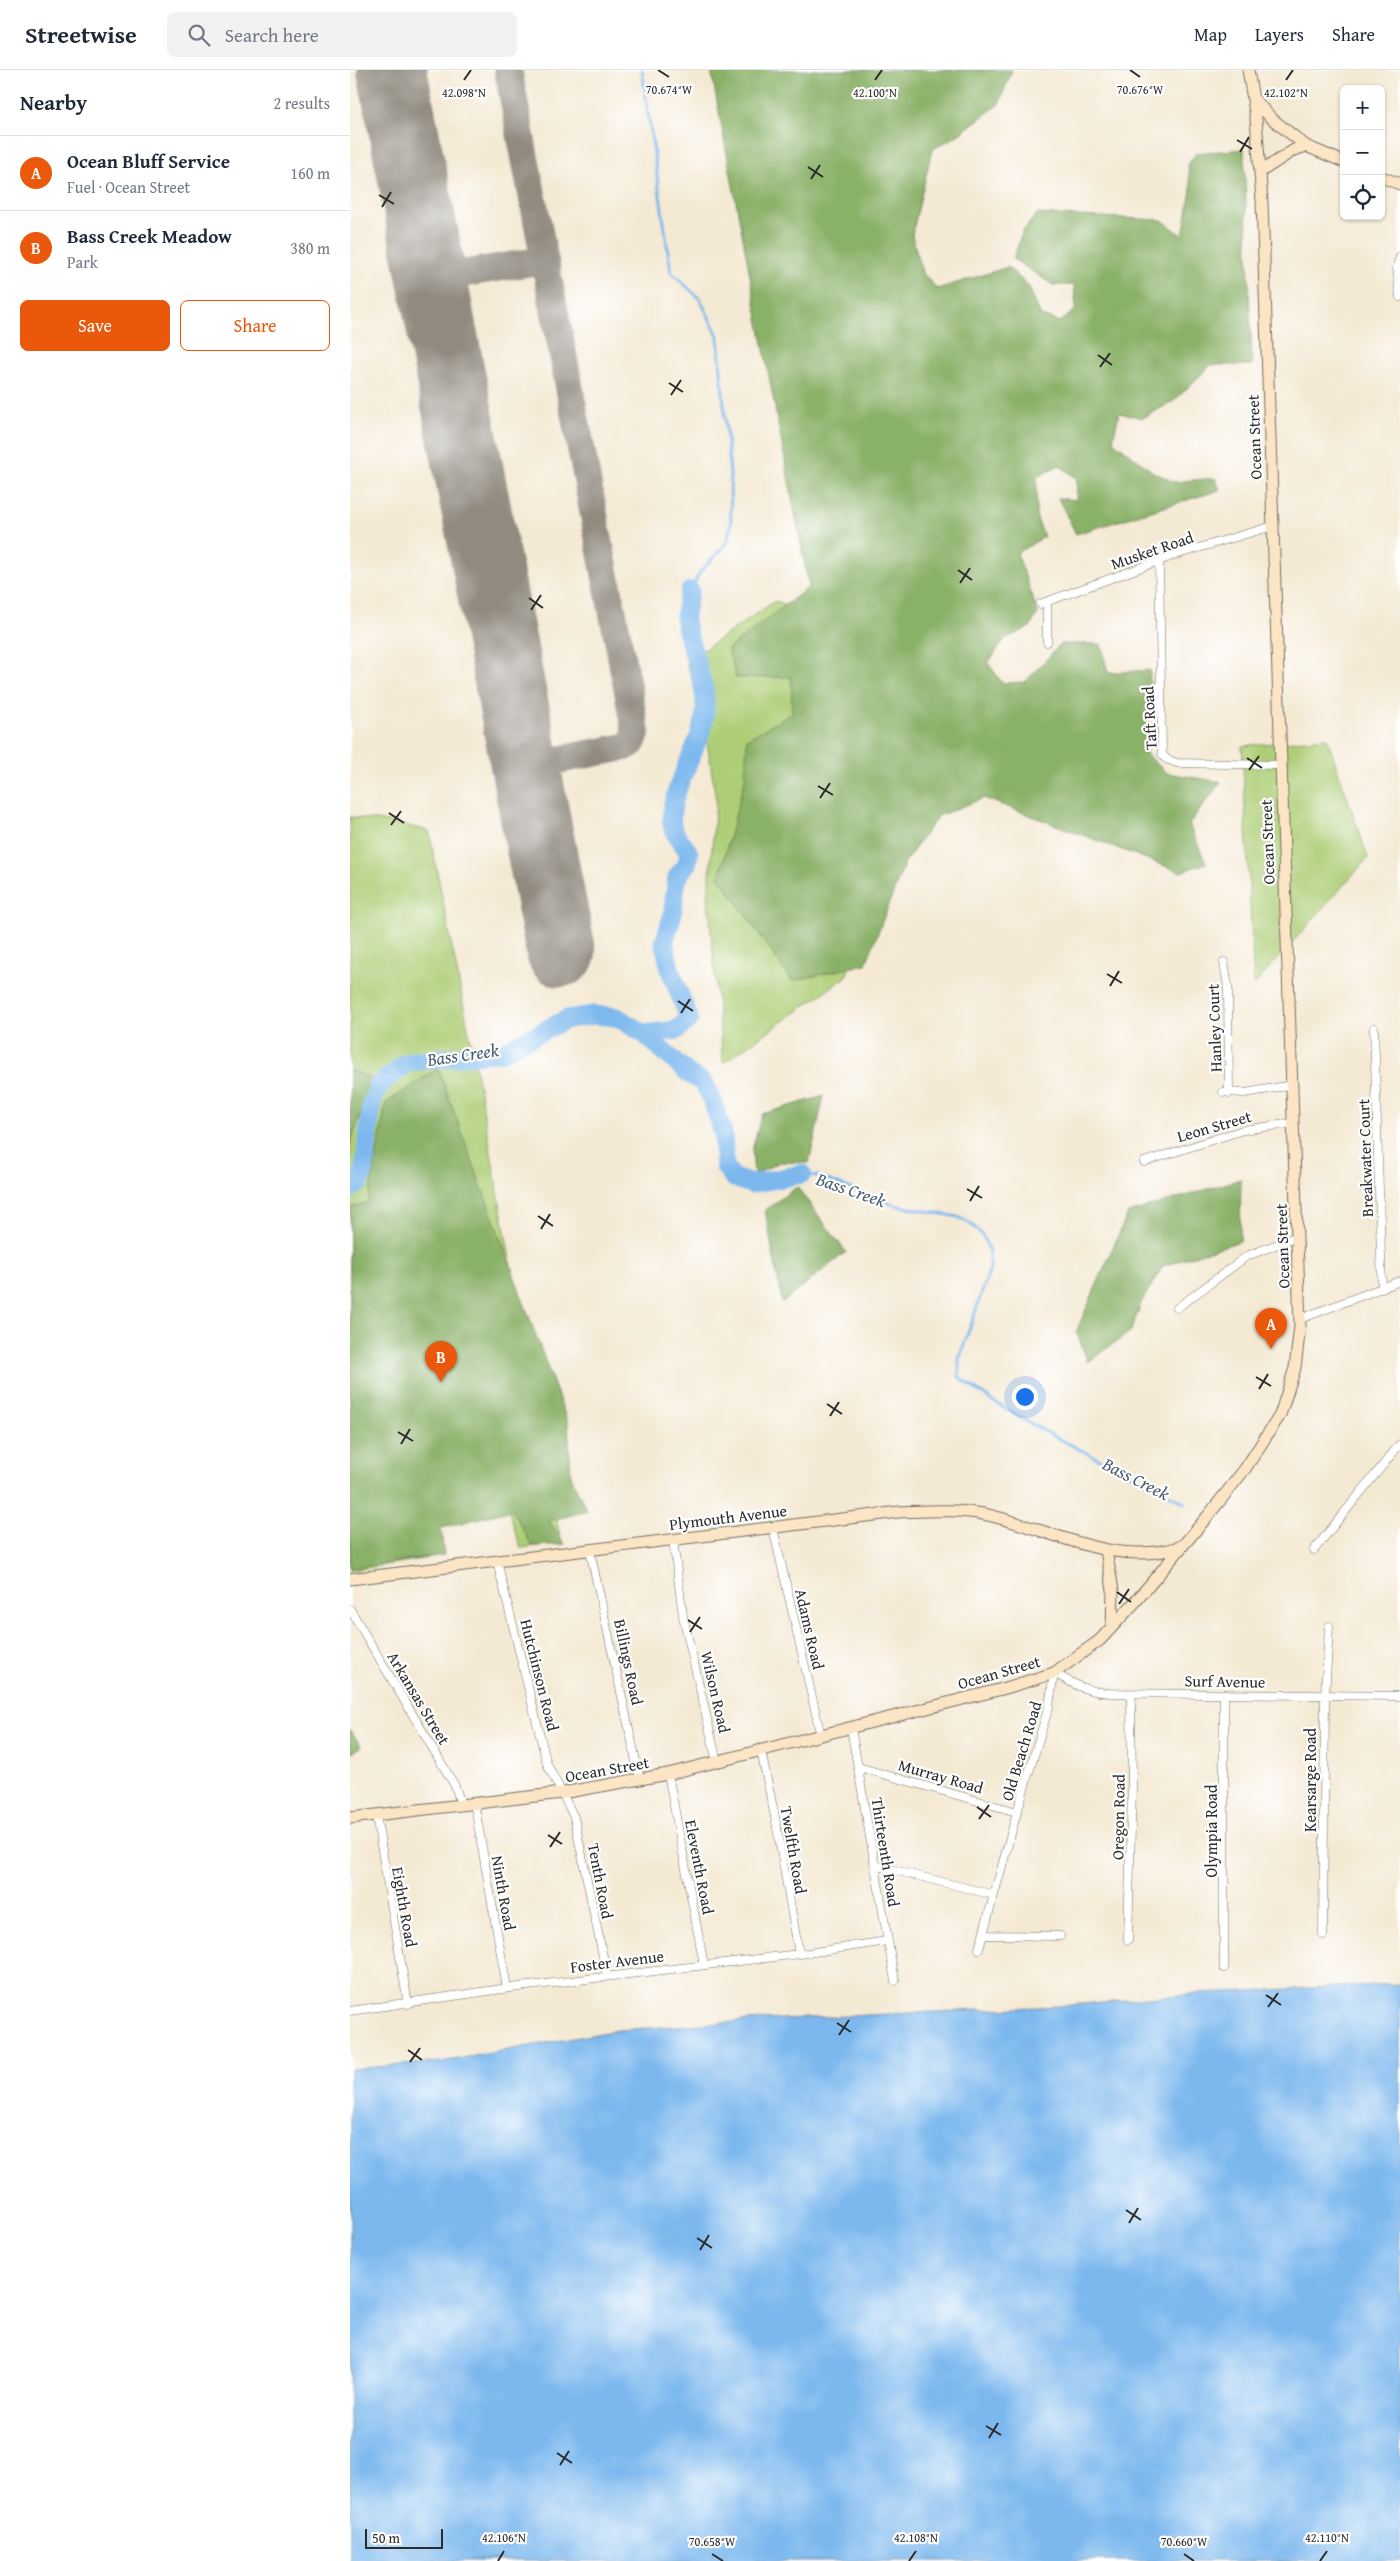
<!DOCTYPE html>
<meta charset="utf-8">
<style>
body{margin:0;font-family:"Gentium Book Plus",serif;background:#f2f2f3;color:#1f2937}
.controls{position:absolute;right:15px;top:15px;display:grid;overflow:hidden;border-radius:8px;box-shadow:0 1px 4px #0004}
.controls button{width:45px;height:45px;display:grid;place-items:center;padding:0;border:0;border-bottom:1px solid #e0e1e3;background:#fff;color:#1f2937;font:25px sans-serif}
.scale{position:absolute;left:15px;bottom:12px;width:78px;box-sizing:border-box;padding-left:5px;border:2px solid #2b2b2b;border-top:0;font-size:14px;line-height:18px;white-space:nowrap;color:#2b2b2b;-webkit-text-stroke:4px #fff;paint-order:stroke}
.you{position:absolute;left:674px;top:1326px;width:18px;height:18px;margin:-12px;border:4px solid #fff;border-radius:50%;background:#1a73e8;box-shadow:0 0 0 8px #1a73e833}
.badge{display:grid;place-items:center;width:32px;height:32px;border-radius:50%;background:#ea580c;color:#fff;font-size:16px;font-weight:700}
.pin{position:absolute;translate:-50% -41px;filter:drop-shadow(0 1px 2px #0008)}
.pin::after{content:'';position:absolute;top:26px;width:18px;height:15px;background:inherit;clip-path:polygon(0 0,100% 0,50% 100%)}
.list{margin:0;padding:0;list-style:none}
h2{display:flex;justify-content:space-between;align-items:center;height:65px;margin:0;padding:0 20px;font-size:21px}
h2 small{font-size:16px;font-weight:400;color:#747a83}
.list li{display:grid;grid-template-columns:32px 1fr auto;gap:15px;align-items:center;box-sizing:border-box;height:75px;padding:0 20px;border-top:1px solid #e0e1e3}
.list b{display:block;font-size:19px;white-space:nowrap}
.list p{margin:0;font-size:16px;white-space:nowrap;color:#747a83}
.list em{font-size:16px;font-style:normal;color:#747a83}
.actions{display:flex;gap:10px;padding:15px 20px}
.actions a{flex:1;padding:11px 0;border:1px solid #ea580c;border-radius:8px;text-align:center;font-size:18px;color:#ea580c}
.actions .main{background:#ea580c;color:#fff}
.icon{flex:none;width:28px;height:28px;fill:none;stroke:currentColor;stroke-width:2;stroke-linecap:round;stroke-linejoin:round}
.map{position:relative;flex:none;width:1050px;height:2491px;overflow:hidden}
header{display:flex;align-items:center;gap:30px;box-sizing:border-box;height:70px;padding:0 25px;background:#fff;border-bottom:1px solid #e0e1e3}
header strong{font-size:24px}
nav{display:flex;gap:28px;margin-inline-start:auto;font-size:18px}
.search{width:350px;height:45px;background:#f2f2f3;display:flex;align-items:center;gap:12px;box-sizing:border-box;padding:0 18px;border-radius:8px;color:#747a83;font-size:19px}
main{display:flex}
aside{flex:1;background:#fff}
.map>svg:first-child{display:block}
.green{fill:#adce76;stroke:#6c7c50}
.forest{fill:#8ab167;stroke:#5a6e49}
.water{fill:#7cb8ee;stroke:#54728c}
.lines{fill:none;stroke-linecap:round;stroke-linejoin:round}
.stream{stroke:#7cb8ee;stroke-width:3}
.river{stroke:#7cb8ee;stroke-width:19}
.taxiway{stroke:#908a7f;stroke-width:28}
.runway{stroke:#908a7f;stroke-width:70}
.street-casing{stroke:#716e66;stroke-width:9}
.secondary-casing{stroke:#716e66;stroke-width:13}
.street{stroke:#fff;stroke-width:8}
.secondary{stroke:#fce5c4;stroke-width:11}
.ticks{fill:none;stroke:#2b2b2b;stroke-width:2}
.labels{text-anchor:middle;stroke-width:4.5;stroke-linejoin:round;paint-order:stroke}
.street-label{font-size:16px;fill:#2b2b2b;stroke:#fff}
.water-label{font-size:18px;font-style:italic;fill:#475c6f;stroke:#fff}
.ticks-label{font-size:12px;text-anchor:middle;fill:#2b2b2b;stroke:#fff;stroke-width:4.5;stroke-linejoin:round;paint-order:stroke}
</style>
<header>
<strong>Streetwise</strong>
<div class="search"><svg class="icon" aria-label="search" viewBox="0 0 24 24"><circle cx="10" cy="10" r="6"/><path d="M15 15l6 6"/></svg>Search here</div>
<nav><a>Map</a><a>Layers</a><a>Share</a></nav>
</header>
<main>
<aside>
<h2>Nearby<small>2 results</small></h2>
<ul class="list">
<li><span class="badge">A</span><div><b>Ocean Bluff Service</b><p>Fuel · Ocean Street</p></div><em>160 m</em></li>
<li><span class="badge">B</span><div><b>Bass Creek Meadow</b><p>Park</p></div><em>380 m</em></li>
</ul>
<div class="actions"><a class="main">Save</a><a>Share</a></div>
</aside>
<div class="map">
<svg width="1050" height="2491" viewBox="0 0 1050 2491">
<rect width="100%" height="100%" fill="#fff"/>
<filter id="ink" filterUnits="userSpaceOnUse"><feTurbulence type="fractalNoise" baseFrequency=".02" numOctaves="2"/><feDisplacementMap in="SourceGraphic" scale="10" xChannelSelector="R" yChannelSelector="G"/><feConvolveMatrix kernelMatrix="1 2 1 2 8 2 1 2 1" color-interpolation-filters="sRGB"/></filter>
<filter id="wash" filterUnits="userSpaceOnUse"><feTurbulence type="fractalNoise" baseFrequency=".0096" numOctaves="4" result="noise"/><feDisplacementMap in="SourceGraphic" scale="20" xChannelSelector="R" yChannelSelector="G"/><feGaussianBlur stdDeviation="1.12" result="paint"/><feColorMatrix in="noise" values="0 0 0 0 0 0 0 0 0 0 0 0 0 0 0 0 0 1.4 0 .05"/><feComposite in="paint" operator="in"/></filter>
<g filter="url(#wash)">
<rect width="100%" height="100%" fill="#f4e9d3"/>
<path class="green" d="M425 531 602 586 496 907 373 993 358 828 366 730 352 639 336 592Z
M977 668 1018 788 904 915 892 676Z
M0 747 41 752 79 761 123 983 211 1473 171 1478 157 1436 66 1415 71 1470 78 1488 0 1501Z"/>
<path class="forest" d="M361 0H662L649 34 608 65 582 80 562 165 572 202 587 219 658 197 679 217 691 246 710 252 726 239 724 215H703L663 189 673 161 687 144 812 150 833 166 841 120 838 95 846 83 894 79 902 295H861L824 331 793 348 769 343 763 371 803 402 824 412 865 408 870 420 726 464 708 428 726 430 727 409 709 395 687 407 686 446 694 467 667 483 688 543 680 557 655 569 638 593 652 613 675 612 711 574H751L758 603 800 600 796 684 817 703 871 712 839 754 856 793 831 802 634 728 588 746 555 792 516 894 442 911 369 807 395 709 397 669 442 643 441 607 386 608 378 579 459 517Z
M88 998 218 1353 221 1407 237 1441 199 1451 215 1474 182 1476 162 1440 91 1458 94 1485 0 1498V1138L18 1132 36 1033Z
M0 1000 23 1009 0 1075Z
M474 1026 459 1093 430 1092 404 1105 402 1080 412 1044Z
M891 1109 890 1171 813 1196 791 1233 781 1261 738 1292 726 1262 778 1143Z
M447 1117 496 1182 432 1233 415 1140Z
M0 1659 11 1676 0 1684Z"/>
<path class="water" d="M1050 1914V2491H0V1999L91 1992 268 1960 413 1950 710 1936 851 1923Z"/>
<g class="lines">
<path class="stream" d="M292 0 321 202 350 229 368 266 380 404 381 454 377 473 350 502 340 521
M452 1104 467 1106 544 1135 608 1147 621 1154 633 1166 639 1181 640 1199 609 1289V1307C677 1360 760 1391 835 1433"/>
<path class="river" d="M294 964 327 960 339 949 320 899 314 873 322 847 327 807 337 794 339 783C334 774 323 765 322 754 318 719 352 678 355 641 357 611 340 581 335 551 334 542 338 530 340 521
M0 1119 9 1113 14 1101 22 1032 29 1015 58 992 152 982 217 949 244 945 267 947 294 964 339 1004 354 1013 363 1032 373 1063 375 1097 384 1108 401 1114 452 1104"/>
<path class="taxiway" d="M158 0 286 663 282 673 275 677 197 692 182 687 172 676
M63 96 80 188 87 200 99 206 182 192 189 193 197 201
M104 206 93 216 89 228 107 326"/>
<path class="runway" d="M42 0 211 882"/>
</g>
</g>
<g filter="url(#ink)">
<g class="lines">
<defs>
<path id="street" d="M1050 186 1047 197 1050 227
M809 490 812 684 816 689 827 693 930 695
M697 532V572
M690 534 825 485 923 456
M874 892 878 917 879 1023
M1024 958 1032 1218
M873 1022 895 1023 942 1015
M794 1092 893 1060 943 1053
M827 1238 897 1186 948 1166
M950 1249 1050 1211
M423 1458 471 1666
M323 1470 333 1546 367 1692
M964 1480 1050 1374
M240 1481 290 1709
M147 1491 197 1694 224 1747 257 1906
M0 1539 105 1716 111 1734
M501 1658 545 1911
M411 1681 426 1752 449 1884
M508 1697 667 1742
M318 1704 354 1895
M124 1732 157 1918
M26 1745 58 1934
M524 1795 644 1825
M633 1865 710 1866
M973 1865 975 1626 979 1556
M778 1870 782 1717 781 1624
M629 1879 667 1742 699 1636 704 1603C723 1614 737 1622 760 1623L1050 1626
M874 1898V1624
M0 1941 152 1919 458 1883 537 1871"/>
<path id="secondary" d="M903 28 921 48 956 76
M910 102 944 80 956 76 994 92
M1031 107 1050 114
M756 1481 763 1520 762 1557
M0 1509 549 1442C577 1441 605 1439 633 1444 699 1457 764 1500 832 1476
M0 1748 212 1723 318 1704 656 1618 704 1603 750 1570 786 1531 857 1447 895 1399 930 1345 945 1298 950 1256 912 131 906 48 898 0"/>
</defs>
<use href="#street" class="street-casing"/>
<use href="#secondary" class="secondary-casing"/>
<use href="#street" class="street"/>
<use href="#secondary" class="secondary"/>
</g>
</g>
<path class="ticks" d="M308 0 319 7M780 0 790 7M114 10 121 0M525 10 532 0M936 10 943 0M887 70 902 79M890 82 899 67M458 97 473 107M461 109 470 95M29 125 44 134M32 137 41 122M748 285 762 295M750 297 760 283M319 313 333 322M321 325 331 310M608 500 622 510M610 513 620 498M179 528 193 538M181 540 191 525M897 688 912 698M899 700 909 686M468 716 483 725M470 728 480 713M39 743 54 753M41 755 51 741M757 904 772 913M760 916 769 901M328 931 343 941M331 943 340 929M617 1119 632 1128M620 1131 629 1116M188 1146 203 1156M191 1159 200 1144M906 1307 921 1316M909 1319 918 1304M477 1334 492 1344M480 1346 489 1332M48 1362 63 1371M51 1374 60 1359M767 1522 781 1532M769 1534 779 1519M338 1550 352 1559M340 1562 350 1547M627 1737 641 1747M629 1749 639 1735M198 1765 212 1774M200 1777 210 1762M916 1925 931 1935M918 1937 928 1923M487 1953 501 1962M489 1965 499 1950M58 1980 72 1990M60 1992 70 1978M776 2140 791 2150M779 2153 788 2138M347 2168 362 2178M350 2180 359 2165M636 2356 651 2365M639 2368 648 2353M207 2383 222 2393M210 2395 219 2381M362 2484 373 2491M834 2484 844 2491M148 2491 154 2481M559 2491 566 2481M970 2491 977 2481"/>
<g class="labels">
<g class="street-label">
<text transform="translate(904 367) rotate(-92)" y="6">Ocean Street</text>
<text transform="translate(802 480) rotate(-19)" y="6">Musket Road</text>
<text transform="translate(799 648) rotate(-93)" y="6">Taft Road</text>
<text transform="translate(917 772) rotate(-92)" y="6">Ocean Street</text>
<text transform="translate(864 958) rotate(-92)" y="6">Hanley Court</text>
<text transform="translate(864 1056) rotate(-16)" y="6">Leon Street</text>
<text transform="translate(1015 1088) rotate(-92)" y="6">Breakwater Court</text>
<text transform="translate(932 1176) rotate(-92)" y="6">Ocean Street</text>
<text transform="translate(378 1447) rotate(-7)" y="6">Plymouth Avenue</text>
<text transform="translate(460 1559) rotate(77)" y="6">Adams Road</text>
<text transform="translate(279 1592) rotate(78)" y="6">Billings Road</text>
<text transform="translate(649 1602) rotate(-16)" y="6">Ocean Street</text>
<text transform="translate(190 1605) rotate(76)" y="6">Hutchinson Road</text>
<text transform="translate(875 1611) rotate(1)" y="6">Surf Avenue</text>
<text transform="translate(366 1622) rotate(77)" y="6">Wilson Road</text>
<text transform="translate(69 1628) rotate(59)" y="6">Arkansas Street</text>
<text transform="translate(671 1681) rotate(-73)" y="6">Old Beach Road</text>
<text transform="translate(257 1699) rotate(-10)" y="6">Ocean Street</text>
<text transform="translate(591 1706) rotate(16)" y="6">Murray Road</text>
<text transform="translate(960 1710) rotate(-90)" y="6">Kearsarge Road</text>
<text transform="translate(768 1747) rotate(-89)" y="6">Oregon Road</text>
<text transform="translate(861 1761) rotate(-90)" y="6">Olympia Road</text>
<text transform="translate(444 1780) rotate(80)" y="6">Twelfth Road</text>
<text transform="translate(536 1782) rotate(81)" y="6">Thirteenth Road</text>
<text transform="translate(350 1797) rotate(79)" y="6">Eleventh Road</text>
<text transform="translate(251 1811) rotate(79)" y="6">Tenth Road</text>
<text transform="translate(154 1823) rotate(80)" y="6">Ninth Road</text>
<text transform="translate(55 1837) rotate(80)" y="6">Eighth Road</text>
<text transform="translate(267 1891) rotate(-7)" y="6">Foster Avenue</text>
</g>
<g class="water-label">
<text transform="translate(113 985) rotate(-8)" y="6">Bass Creek</text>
<text transform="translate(501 1120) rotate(19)" y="6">Bass Creek</text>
<text transform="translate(786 1409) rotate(27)" y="6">Bass Creek</text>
</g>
</g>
<g class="ticks-label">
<text x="319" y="24">70.674°W</text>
<text x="790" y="24">70.676°W</text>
<text x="114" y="27">42.098°N</text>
<text x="936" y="27">42.102°N</text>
<text x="525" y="27">42.100°N</text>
<text x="154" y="2472">42.106°N</text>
<text x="566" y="2472">42.108°N</text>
<text x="977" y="2472">42.110°N</text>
<text x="362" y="2476">70.658°W</text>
<text x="834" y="2476">70.660°W</text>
</g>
</svg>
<div class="controls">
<button>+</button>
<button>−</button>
<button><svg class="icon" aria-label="locate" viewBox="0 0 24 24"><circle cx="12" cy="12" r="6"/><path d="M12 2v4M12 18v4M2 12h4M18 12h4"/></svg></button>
</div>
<div class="scale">50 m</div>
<div class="you"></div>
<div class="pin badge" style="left:921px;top:1279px">A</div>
<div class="pin badge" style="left:91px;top:1312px">B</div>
</div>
</main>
